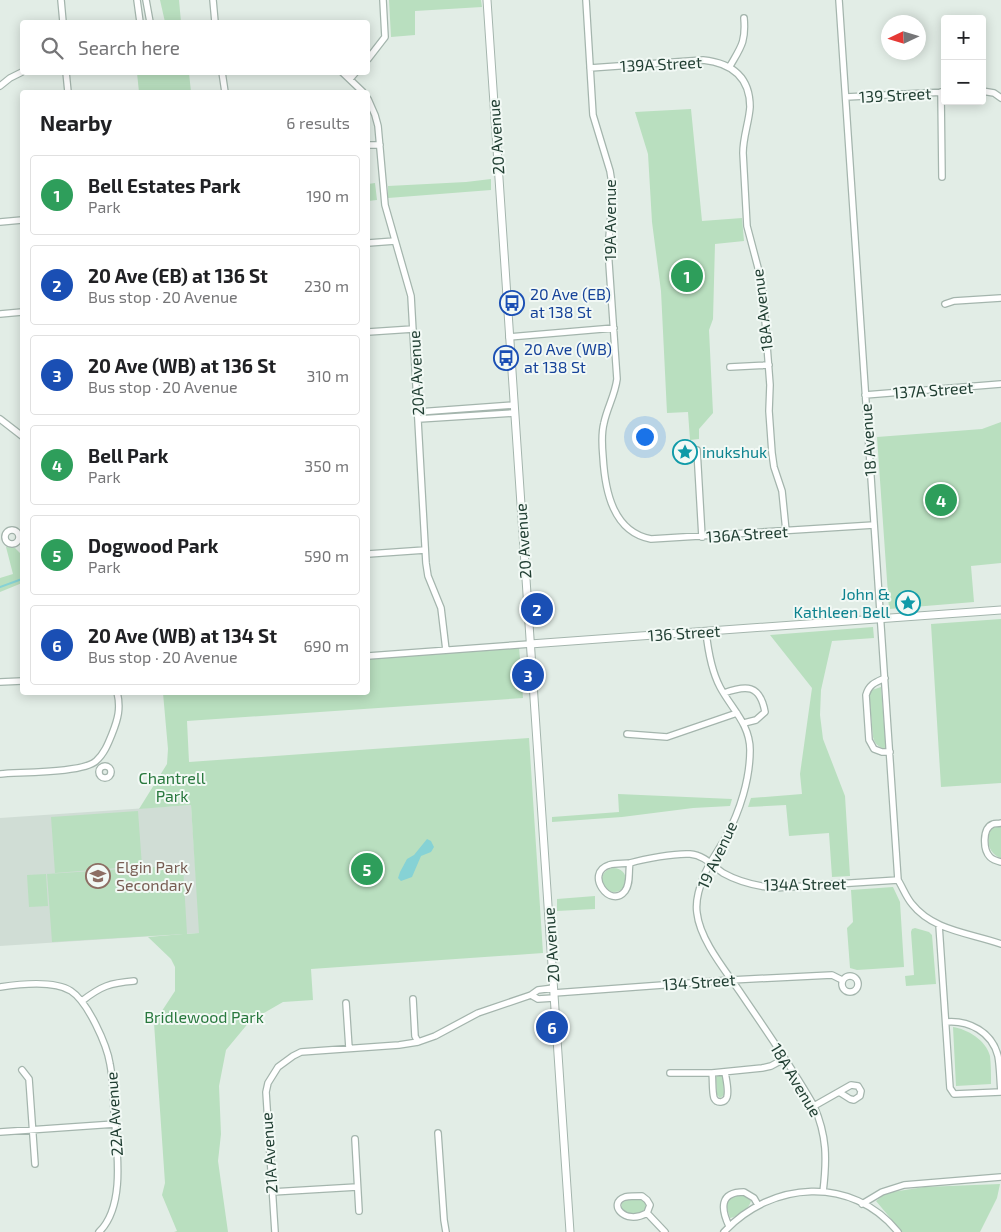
<!DOCTYPE html>
<meta charset="utf-8">
<style>
body{margin:0;font-family:"Exo 2",sans-serif;background:#f6f6f6;color:#202124}
.controls{position:absolute;right:15px;top:15px;display:grid;overflow:hidden;border-radius:5px;box-shadow:0 2px 12px #0003}
.controls button{width:45px;height:45px;display:grid;place-items:center;padding:0;border:0;border-bottom:1px solid #e0e0e0;background:#fff;color:#202124;font:25px sans-serif}
.compass{position:absolute;left:881px;top:15px;width:45px;height:45px;border-radius:50%;background:#fff;box-shadow:0 2px 12px #0003;rotate:266deg}
.you{position:absolute;left:644px;top:436px;width:18px;height:18px;margin:-12px;border:4px solid #fff;border-radius:50%;background:#1a73e8;box-shadow:0 0 0 8px #1a73e833}
.badge{display:grid;place-items:center;width:32px;height:32px;border-radius:50%;background:#0b8043;color:#fff;font-size:16px;font-weight:700}
.pin{position:absolute;translate:-50% -50%;border:2px solid #fff;box-shadow:0 1px 5px #0006}
.list{margin:0;padding:0;list-style:none}
h2{display:flex;justify-content:space-between;align-items:center;height:65px;margin:0;padding:0 20px;font-size:21px}
h2 small{font-size:16px;font-weight:400;color:#757577}
.list li{display:grid;grid-template-columns:32px 1fr auto;gap:15px;align-items:center;box-sizing:border-box;height:80px;margin:0 10px 10px;padding:0 10px;border:1px solid #e0e0e0;border-radius:5px}
.list b{display:block;font-size:19px;white-space:nowrap}
.list p{margin:0;font-size:16px;white-space:nowrap;color:#757577}
.list em{font-size:16px;font-style:normal;color:#757577}
.icon{flex:none;width:28px;height:28px;fill:none;stroke:currentColor;stroke-width:2;stroke-linecap:round;stroke-linejoin:round}
.map{position:relative;flex:none;width:1001px;height:1232px;overflow:hidden}
.search{position:absolute;background:#fff;box-shadow:0 2px 12px #0003;left:20px;top:20px;width:350px;height:55px;display:flex;align-items:center;gap:12px;box-sizing:border-box;padding:0 18px;border-radius:5px;color:#757577;font-size:19px}
.panel{position:absolute;background:#fff;box-shadow:0 2px 12px #0003;left:20px;top:90px;width:350px;height:605px;border-radius:5px}
.map>svg:first-child{display:block}
.built{fill:#d0ddd5}
.green{fill:#b9dfbf}
.water{fill:#86d2d5}
.lines{fill:none;stroke-linecap:round;stroke-linejoin:round}
.stream{stroke:#86d2d5;stroke-width:2}
.minor-casing{stroke:#a4b5ad;stroke-width:8}
.tertiary-casing{stroke:#a4b5ad;stroke-width:9}
.minor{stroke:#fff;stroke-width:5.5}
.tertiary{stroke:#fff;stroke-width:7}
.labels{text-anchor:middle;stroke-width:4;stroke-linejoin:round;paint-order:stroke}
.street-label{font-size:16px;fill:#213f33;stroke:#f2f9f5}
.transit-label{font-size:16px;fill:#164399;stroke:#f2f9f5;text-anchor:start}
.culture-label{font-size:16px;fill:#0d838f;stroke:#f2f9f5;text-anchor:start}
.park-label{font-size:16px;fill:#28783d;stroke:#f2f9f5}
.education-label{font-size:16px;fill:#785e54;stroke:#f2f9f5;text-anchor:start}
</style>
<div class="map">
<svg width="1001" height="1232" viewBox="0 0 1001 1232">
<rect width="100%" height="100%" fill="#e2ede6"/>
<path class="built" d="M191 805 200 933 0 946V818Z"/>
<path class="green" d="M160 0H179L181 22H165Z
M389 0H481L482 7 415 11V35L391 37Z
M137 73H189L191 92H139Z
M691 109 702 221 742 218 744 241 715 244 713 319 709 330 713 413 699 429V439L690 440 688 412 667 413 661 291 652 222 648 154 635 112Z
M491 179V190L388 198V186L466 182Z
M375 183 377 200 368 201V184Z
M1001 422V563L971 566 974 602 889 609 877 437 982 429Z
M6 547 15 548 22 555V583L0 592V578L13 574Z
M1001 619V783L941 787 931 624Z
M873 627 874 638 832 641 821 690 820 715 823 739 845 796 850 876 832 877 829 833 789 836 786 805 748 807 751 798 802 794 800 774 812 688 770 635Z
M519 647 523 698 187 721 189 762 529 738 543 953 311 969 313 1000 283 1002 250 1021 226 1050 219 1086 221 1134 218 1161 228 1232H174L177 1231 162 1195 165 1183 154 1023 175 991V967L171 959 148 937 183 934 52 942 47 874 183 865 187 934 199 933 191 805 139 809 167 764 168 749 163 693 368 692V657Z
M881 687 886 749C879 747 875 745 873 737L869 694 872 690Z
M618 794 732 799 730 806 693 808 622 817 552 822V817L619 812Z
M138 811 142 866 55 873 51 817Z
M992 827H1001V858C988 854 985 839 992 827Z
M602 880a12 12 0 1 1 24 0a12 12 0 1 1-24 0Z
M46 874 48 906 29 907 27 875Z
M893 887 900 902 904 967 857 970 850 968 847 928 853 922 851 890Z
M595 896V909L557 911V899Z
M915 928 929 932 932 935 936 984 906 986 905 976 914 975 911 932 912 929Z
M953 1027C967 1029 986 1040 990 1056 991 1065 991 1075 991 1084L956 1086Z
M721 1074 723 1077 724 1095 720 1098 717 1095 716 1077 718 1075Z
M1000 1184 997 1198 980 1232H902L876 1201 886 1193 924 1187Z
M739 1195H744L751 1201C749 1209 738 1217 730 1218L726 1205 729 1199Z
M641 1199 645 1202 646 1207 642 1213 627 1214 621 1210 622 1203 626 1200Z"/>
<path class="water" d="M427 839 431 841 434 847 431 852 421 856 412 877 401 881 398 878 400 872 407 859 414 855Z"/>
<g class="lines">
<path class="stream" d="M0 587 22 579"/>
<defs>
<path id="minor" d="M61 0 63 22
M137 0 140 22
M146 0 150 22
M213 0 215 22
M586 0 593 115 610 171 613 190 608 249 617 379C615 395 607 408 604 423 601 434 602 446 603 457 605 491 613 532 651 539L874 525
M839 0 898 880C903 888 906 897 912 904 933 931 971 933 1001 944
M368 59 385 37 383 0
M730 66C741 47 746 42 744 18
M590 68 703 60C731 63 750 76 750 107 749 122 743 137 743 153L747 226 761 279 763 293 770 385 769 411 772 453 774 467 782 491 786 531
M66 72 68 92
M222 72 225 92
M342 72 363 92
M350 79 356 72
M0 86 10 78 22 72
M982 91 994 93 1001 98
M941 92 942 177
M846 97 945 92
M368 99 375 115 378 126 385 205 411 296 426 563 428 576 441 608 446 650
M368 145H380
M0 222 22 220
M368 243 395 241
M945 304 954 301 1001 298
M0 314 22 312
M368 332 413 329
M509 337 614 328
M730 367 769 365
M865 395 1001 384
M418 412 514 405
M0 419 22 436
M419 419 514 413
M697 450 702 537
M5 537a7 7 0 1 1 14 0a7 7 0 1 1-14 0Z
M368 554 425 550
M706 632C708 650 711 670 720 687 731 708 750 724 750 750 750 779 740 811 726 837 719 850 709 862 704 876 699 888 695 900 697 913 700 940 725 970 740 992 765 1029 792 1067 814 1106 827 1136 827 1159 823 1192
M368 656 530 644
M885 678C876 682 869 684 866 695L869 740 874 749 882 752H890
M0 682 22 681
M724 693C746 685 760 684 765 712L756 720 744 723
M627 734 667 737 737 713
M99 772a6 6 0 1 1 12 0a6 6 0 1 1-12 0Z
M0 774C20 772 83 773 96 761 104 754 108 744 112 734 118 719 121 708 117 692
M1001 823C998 824 995 823 993 824 982 828 983 850 990 857 993 860 997 861 1001 862
M630 863C644 859 675 853 690 854 704 855 713 866 723 873 739 882 756 886 774 888L898 880
M630 863C628 872 631 883 625 891 610 910 584 873 609 865 616 863 623 864 630 863Z
M939 925 950 1088 954 1094 1001 1092
M842 984a8 8 0 1 1 16 0a8 8 0 1 1-16 0Z
M0 987C20 984 54 980 71 991 88 1002 107 1045 110 1064 113 1079 113 1095 114 1110 116 1145 127 1205 99 1232
M554 993 731 980 832 975 842 980
M531 995 538 999 554 998
M413 999 415 1036 418 1042
M82 1001C101 986 110 983 134 981
M346 1003 349 1048
M946 1022C969 1020 992 1032 998 1056 1000 1067 1000 1080 1001 1092
M22 1070 29 1079 35 1164
M670 1073H712L762 1068 771 1066 784 1059
M712 1073C713 1080 712 1091 714 1098 717 1104 725 1103 727 1097 729 1090 726 1079 725 1072
M814 1106 851 1085 858 1086 861 1091 860 1096 854 1100 850 1099 839 1092
M0 1132 115 1124
M438 1133 444 1220 446 1232
M355 1139 359 1211
M272 1192 357 1187
M642 1196 647 1200 650 1205 647 1213C624 1226 607 1203 625 1197 630 1196 637 1196 642 1196Z
M862 1204 882 1192 904 1185 1001 1177
M647 1213 665 1232
M729 1226C721 1209 719 1192 744 1192L754 1198 758 1205
M275 1232 266 1092 268 1083 278 1067 293 1056 301 1052 399 1045 418 1042 435 1036 478 1013 531 995 538 990 554 988
M724 1232C771 1181 852 1175 898 1232"/>
<path id="tertiary" d="M487 0 570 1232
M530 644 1001 610"/>
</defs>
<use href="#minor" class="minor-casing"/>
<use href="#tertiary" class="tertiary-casing"/>
<use href="#minor" class="minor"/>
<use href="#tertiary" class="tertiary"/>
</g>
<defs>
<symbol id="bus-ring" viewBox="-11 -11 22 22"><circle r="9.5" fill="#f2f9f5" stroke="#1a4fb4" stroke-width="1.5"/><path d="M-5-6H5V4H4V6H2V4H-2V6H-4V4H-5ZM-3.5-4V0h7V-4ZM-3.5 1.2v1.5H-2V1.2ZM2 1.2v1.5H3.5V1.2Z" fill="#1a4fb4"/></symbol>
<symbol id="sight-ring" viewBox="-11 -11 22 22"><circle r="9.5" fill="#f2f9f5" stroke="#0f9aa8" stroke-width="1.5"/><path d="M0-6L1.8-2.2L6-1.7L2.9 1.2L3.7 5.4L0 3.3L-3.7 5.4L-2.9 1.2L-6-1.7L-1.8-2.2Z" fill="#0f9aa8"/></symbol>
<symbol id="school-ring" viewBox="-11 -11 22 22"><circle r="9.5" fill="#f2f9f5" stroke="#8d6e63" stroke-width="1.5"/><path d="M0-5L7-2L0 1L-7-2ZM-4 1L0 2.5L4 1V4Q0 6-4 4Z" fill="#8d6e63"/></symbol>
</defs>
<g fill-rule="evenodd">
<use href="#bus-ring" x="498" y="289" width="28" height="28"/>
<use href="#bus-ring" x="492" y="344" width="28" height="28"/>
<use href="#sight-ring" x="671" y="438" width="28" height="28"/>
<use href="#sight-ring" x="894" y="589" width="28" height="28"/>
<use href="#school-ring" x="84" y="862" width="28" height="28"/>
</g>
<g class="labels">
<g class="street-label">
<text transform="translate(661 64) rotate(-3)" y="6">139A Street</text>
<text transform="translate(895 95) rotate(-3)" y="6">139 Street</text>
<text transform="translate(496 137) rotate(-94)" y="6">20 Avenue</text>
<text transform="translate(610 220) rotate(-90)" y="6">19A Avenue</text>
<text transform="translate(762 310) rotate(-97)" y="6">18A Avenue</text>
<text transform="translate(416 373) rotate(-93)" y="6">20A Avenue</text>
<text transform="translate(933 390) rotate(-4)" y="6">137A Street</text>
<text transform="translate(868 440) rotate(-94)" y="6">18 Avenue</text>
<text transform="translate(747 534) rotate(-4)" y="6">136A Street</text>
<text transform="translate(523 541) rotate(-94)" y="6">20 Avenue</text>
<text transform="translate(684 633) rotate(-4)" y="6">136 Street</text>
<text transform="translate(717 855) rotate(-65)" y="6">19 Avenue</text>
<text transform="translate(805 884) rotate(-1)" y="6">134A Street</text>
<text transform="translate(551 945) rotate(-94)" y="6">20 Avenue</text>
<text transform="translate(699 982) rotate(-4)" y="6">134 Street</text>
<text transform="translate(796 1080) rotate(59)" y="6">18A Avenue</text>
<text transform="translate(114 1114) rotate(-94)" y="6">22A Avenue</text>
<text transform="translate(269 1153) rotate(-94)" y="6">21A Avenue</text>
</g>
<g class="transit-label">
<text x="530" y="300">20 Ave (EB)<tspan x="530" dy="18">at 138 St</tspan></text>
<text x="524" y="355">20 Ave (WB)<tspan x="524" dy="18">at 138 St</tspan></text>
</g>
<g class="culture-label">
<text x="702" y="458">inukshuk</text>
<text x="890" y="600" text-anchor="end">John &amp;<tspan x="890" dy="18">Kathleen Bell</tspan></text>
</g>
<g class="park-label">
<text x="172" y="784">Chantrell<tspan x="172" dy="18">Park</tspan></text>
<text x="204" y="1023">Bridlewood Park</text>
</g>
<g class="education-label">
<text x="116" y="873">Elgin Park<tspan x="116" dy="18">Secondary</tspan></text>
</g>
</g>
</svg>
<div class="controls">
<button>+</button>
<button>−</button>
</div>
<svg class="compass" viewBox="-18 -18 36 36"><path d="M0-13l5 13h-10z" fill="#e53935"/><path d="M0 13l5-13h-10z" fill="#757577"/></svg>
<div class="you"></div>
<div class="pin badge" style="left:687px;top:276px;background:#2e9e5b">1</div>
<div class="pin badge" style="left:537px;top:609px;background:#1a4fb4">2</div>
<div class="pin badge" style="left:528px;top:675px;background:#1a4fb4">3</div>
<div class="pin badge" style="left:941px;top:500px;background:#2e9e5b">4</div>
<div class="pin badge" style="left:367px;top:869px;background:#2e9e5b">5</div>
<div class="pin badge" style="left:552px;top:1027px;background:#1a4fb4">6</div>
<div class="search"><svg class="icon" aria-label="search" viewBox="0 0 24 24"><circle cx="10" cy="10" r="6"/><path d="M15 15l6 6"/></svg>Search here</div>
<section class="panel">
<h2>Nearby<small>6 results</small></h2>
<ul class="list">
<li><span class="badge" style="background:#2e9e5b">1</span><div><b>Bell Estates Park</b><p>Park</p></div><em>190 m</em></li>
<li><span class="badge" style="background:#1a4fb4">2</span><div><b>20 Ave (EB) at 136 St</b><p>Bus stop · 20 Avenue</p></div><em>230 m</em></li>
<li><span class="badge" style="background:#1a4fb4">3</span><div><b>20 Ave (WB) at 136 St</b><p>Bus stop · 20 Avenue</p></div><em>310 m</em></li>
<li><span class="badge" style="background:#2e9e5b">4</span><div><b>Bell Park</b><p>Park</p></div><em>350 m</em></li>
<li><span class="badge" style="background:#2e9e5b">5</span><div><b>Dogwood Park</b><p>Park</p></div><em>590 m</em></li>
<li><span class="badge" style="background:#1a4fb4">6</span><div><b>20 Ave (WB) at 134 St</b><p>Bus stop · 20 Avenue</p></div><em>690 m</em></li>
</ul>
</section>
</div>
